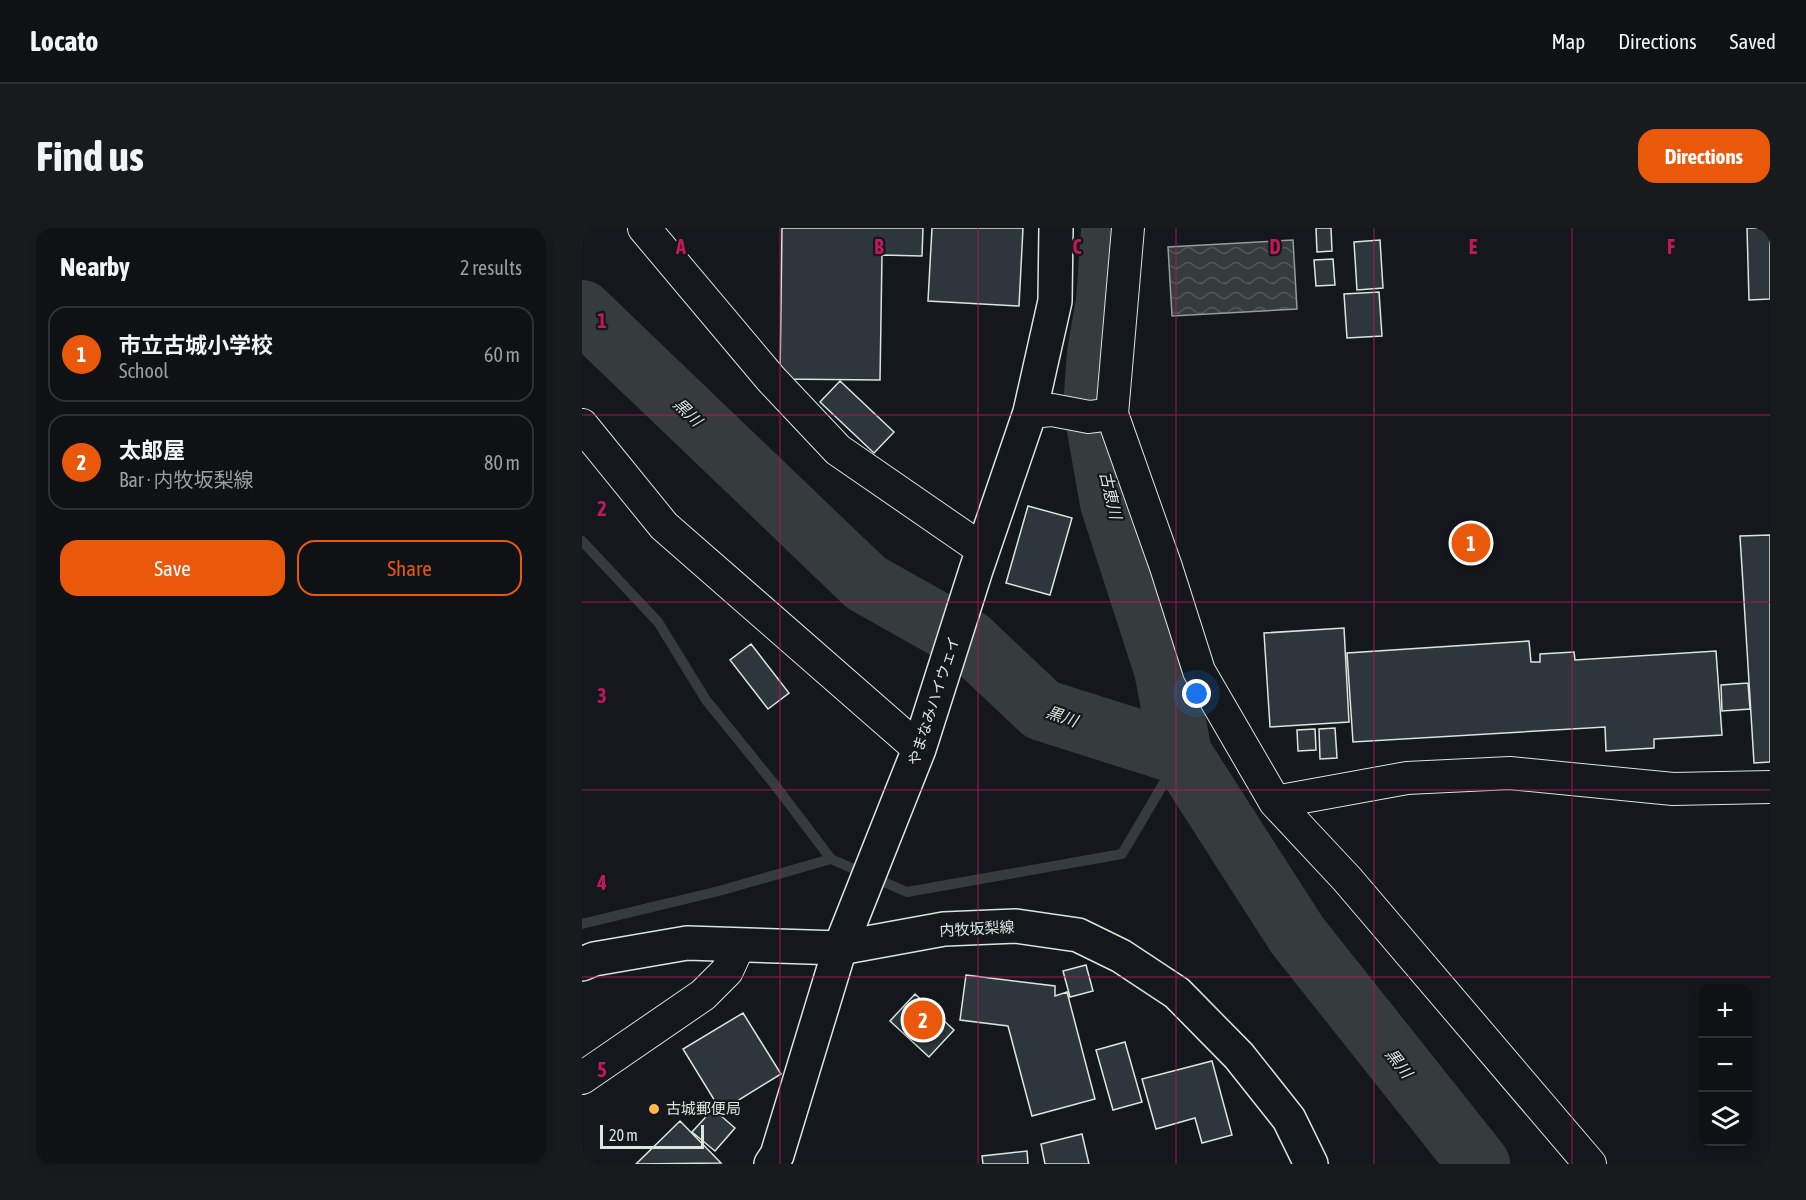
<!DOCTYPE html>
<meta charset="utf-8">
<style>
body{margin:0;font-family:"Asap Condensed","Noto Sans JP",sans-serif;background:#181b1e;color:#f1f3f6}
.controls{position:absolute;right:18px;bottom:18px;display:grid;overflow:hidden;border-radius:12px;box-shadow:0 3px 9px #0003}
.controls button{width:54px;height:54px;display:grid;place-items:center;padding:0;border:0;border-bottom:2px solid #2f3234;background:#0f1215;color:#f1f3f6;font:30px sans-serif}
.scale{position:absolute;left:18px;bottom:15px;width:104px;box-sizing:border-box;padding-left:6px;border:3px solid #d8e6dc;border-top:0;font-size:16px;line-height:21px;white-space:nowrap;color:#d8e6dc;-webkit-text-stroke:4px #14181c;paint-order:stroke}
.you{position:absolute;left:615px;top:466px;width:21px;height:21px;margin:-15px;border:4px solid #fff;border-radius:50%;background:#1a73e8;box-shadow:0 0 0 9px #1a73e833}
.badge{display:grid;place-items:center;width:39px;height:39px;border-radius:50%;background:#ea580c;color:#fff;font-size:20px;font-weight:700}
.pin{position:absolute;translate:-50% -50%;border:3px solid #fff;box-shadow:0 2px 6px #0006}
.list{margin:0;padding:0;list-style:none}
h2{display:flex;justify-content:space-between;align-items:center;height:78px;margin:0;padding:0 24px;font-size:26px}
h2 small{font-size:20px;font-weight:400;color:#9b9ea0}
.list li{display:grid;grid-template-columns:39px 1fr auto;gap:18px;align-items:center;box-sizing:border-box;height:96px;margin:0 12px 12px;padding:0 12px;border:2px solid #2f3234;border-radius:18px}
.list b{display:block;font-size:22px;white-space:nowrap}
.list p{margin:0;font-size:20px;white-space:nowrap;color:#9b9ea0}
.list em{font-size:20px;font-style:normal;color:#9b9ea0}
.actions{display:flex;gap:12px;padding:18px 24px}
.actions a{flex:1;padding:14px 0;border:2px solid #ea580c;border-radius:18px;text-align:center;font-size:21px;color:#ea580c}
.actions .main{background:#ea580c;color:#fff}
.icon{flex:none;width:33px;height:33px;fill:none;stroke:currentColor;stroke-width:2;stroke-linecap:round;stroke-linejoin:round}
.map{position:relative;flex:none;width:1188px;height:936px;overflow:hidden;border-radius:18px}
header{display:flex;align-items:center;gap:36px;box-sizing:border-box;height:84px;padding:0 30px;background:#0f1215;border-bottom:2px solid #2f3234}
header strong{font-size:28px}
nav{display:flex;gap:33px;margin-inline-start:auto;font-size:21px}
.intro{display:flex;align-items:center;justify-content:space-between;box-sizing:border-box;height:144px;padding:0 36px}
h1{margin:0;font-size:42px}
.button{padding:15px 27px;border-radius:18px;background:#ea580c;color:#fff;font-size:21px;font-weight:700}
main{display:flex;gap:36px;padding:0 36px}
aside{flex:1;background:#0f1215;border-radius:18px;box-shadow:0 3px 9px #0003}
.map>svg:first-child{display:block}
.water{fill:url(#water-waves);stroke:#939e99;stroke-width:1.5}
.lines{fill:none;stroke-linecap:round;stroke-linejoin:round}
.stream{stroke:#363b3e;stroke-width:10}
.river{stroke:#363b3e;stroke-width:62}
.building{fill:#2c363c;stroke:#d8e6dc;stroke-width:1.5}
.street-casing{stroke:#d8e6dc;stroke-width:34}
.secondary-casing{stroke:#d8e6dc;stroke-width:36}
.primary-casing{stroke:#d8e6dc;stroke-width:36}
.street{stroke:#14181c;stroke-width:32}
.secondary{stroke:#14181c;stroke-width:33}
.primary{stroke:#14181c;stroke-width:33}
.grid{fill:none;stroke:#c2185b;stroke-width:1.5;stroke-opacity:0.55}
.poi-dot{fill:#ffb74d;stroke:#14181c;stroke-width:2}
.labels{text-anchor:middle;stroke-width:4.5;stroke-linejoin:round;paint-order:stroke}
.street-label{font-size:15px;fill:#d8e6dc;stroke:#14181c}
.poi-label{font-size:15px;fill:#d8e6dc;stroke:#14181c;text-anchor:start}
.water-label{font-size:16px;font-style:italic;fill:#d8e6dc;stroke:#14181c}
.grid-label{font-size:20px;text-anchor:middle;font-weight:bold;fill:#c2185b;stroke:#14181c;stroke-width:4.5;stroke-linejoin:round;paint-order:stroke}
</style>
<header>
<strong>Locato</strong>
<nav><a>Map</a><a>Directions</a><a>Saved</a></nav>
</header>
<div class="intro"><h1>Find us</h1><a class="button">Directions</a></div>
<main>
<aside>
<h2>Nearby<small>2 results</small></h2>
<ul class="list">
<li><span class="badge">1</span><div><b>市立古城小学校</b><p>School</p></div><em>60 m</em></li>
<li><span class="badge">2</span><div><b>太郎屋</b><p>Bar · 内牧坂梨線</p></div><em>80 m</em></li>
</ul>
<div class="actions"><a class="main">Save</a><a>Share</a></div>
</aside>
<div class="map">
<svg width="1188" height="936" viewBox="0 0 1188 936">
<defs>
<pattern id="water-waves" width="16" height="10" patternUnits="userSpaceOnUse" patternTransform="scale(1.5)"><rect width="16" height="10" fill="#363b3e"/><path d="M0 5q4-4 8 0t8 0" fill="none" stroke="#525759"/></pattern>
</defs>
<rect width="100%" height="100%" fill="#14181c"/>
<path class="water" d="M711 12 715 81 590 88 586 19Z"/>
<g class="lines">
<path class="stream" d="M0 313 76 394 124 472 193 557 249 631 325 664 540 626 599 526
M0 696 137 663 249 631"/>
<path class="river" d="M530 3 525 73 516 125 512 179 529 275 583 442 599 526
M0 83 284 355 387 413 460 482 599 526 715 707 897 936"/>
</g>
<path class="building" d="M200 0H341L340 28 300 27 298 152 198 151Z
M350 0H441L437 78 346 73Z
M734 0H749L750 23 735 24Z
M1165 0H1188V71L1167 72Z
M798 12 801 60 775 62 772 14Z
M751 31 753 57 734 58 732 32Z
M797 64 800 108 765 110 762 66Z
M258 153 312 204 292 225 238 174Z
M446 278 490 290 468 367 424 355Z
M1188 307V534L1172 535 1158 308Z
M762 400 767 494 688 499 682 405Z
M947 413 949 434H958V426L992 424 993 432 1134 423 1140 507 1072 511V520L1024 523 1023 499 771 514 765 425Z
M169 416 207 465 186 481 148 432Z
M1166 455 1168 481 1140 483 1139 457Z
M753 500 755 530 738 531 737 501Z
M733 501 734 522 716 523 715 502Z
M504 737 511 763 488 769 481 743Z
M384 747 473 758V768L485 764 513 871 450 888 426 798 378 792Z
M333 766 372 802 347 829 308 793Z
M161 785 199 846 139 883 101 821Z
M543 814 560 874 531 882 514 822Z
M630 833 650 907 620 915 613 890 574 901 560 851Z
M131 881 153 900 133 923 110 904Z
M98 893 139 935 54 936Z
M500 906 507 936H463L459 916Z
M445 923 446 936H401L400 928Z"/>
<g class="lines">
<defs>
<path id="street" d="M62 0 189 151 256 222 401 322
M546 0 530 186 584 339 617 443 693 574 765 651 1008 936
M448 184 470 182 507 189 530 186
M0 197 82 298 337 521
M693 574 825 550 928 545 1091 561 1188 559
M0 850 121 767 145 743 157 717"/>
<path id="secondary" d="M0 736 12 731 105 715 258 720 362 701 434 698 496 707 539 728 595 765 657 828 707 891 729 936"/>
<path id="primary" d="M189 936 195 927 258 720 337 521 394 342 448 184 473 73 474 0"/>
</defs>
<use href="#street" class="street-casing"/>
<use href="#secondary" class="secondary-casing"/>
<use href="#primary" class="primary-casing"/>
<use href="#street" class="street"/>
<use href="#secondary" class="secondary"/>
<use href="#primary" class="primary"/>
</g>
<path class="grid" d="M198 0V936M396 0V936M594 0V936M792 0V936M990 0V936M0 187H1188M0 374H1188M0 562H1188M0 749H1188"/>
<circle class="poi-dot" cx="72" cy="881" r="6"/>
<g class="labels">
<g class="street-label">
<text transform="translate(352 473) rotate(-72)" y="5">やまなみハイウェイ</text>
<text transform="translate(395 701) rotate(-3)" y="5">内牧坂梨線</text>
</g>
<g class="poi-label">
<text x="84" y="886">古城郵便局</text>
</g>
<g class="water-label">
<text transform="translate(106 184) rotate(44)" y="6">黒川</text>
<text transform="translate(529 267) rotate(77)" y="6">古恵川</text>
<text transform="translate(480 488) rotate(19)" y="6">黒川</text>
<text transform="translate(817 835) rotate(52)" y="6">黒川</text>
</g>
</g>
<g class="grid-label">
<text x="99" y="26">A</text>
<text x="297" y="26">B</text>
<text x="495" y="26">C</text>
<text x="693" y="26">D</text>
<text x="891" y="26">E</text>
<text x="1089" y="26">F</text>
<text x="20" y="100">1</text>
<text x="20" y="288">2</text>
<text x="20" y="475">3</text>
<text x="20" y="662">4</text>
<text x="20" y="849">5</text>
</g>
</svg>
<div class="controls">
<button>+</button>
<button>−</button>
<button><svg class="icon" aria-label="layers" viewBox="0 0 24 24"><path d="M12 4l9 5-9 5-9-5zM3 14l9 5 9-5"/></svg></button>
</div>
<div class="scale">20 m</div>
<div class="you"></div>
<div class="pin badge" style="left:889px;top:315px">1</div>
<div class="pin badge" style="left:341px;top:792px">2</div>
</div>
</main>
